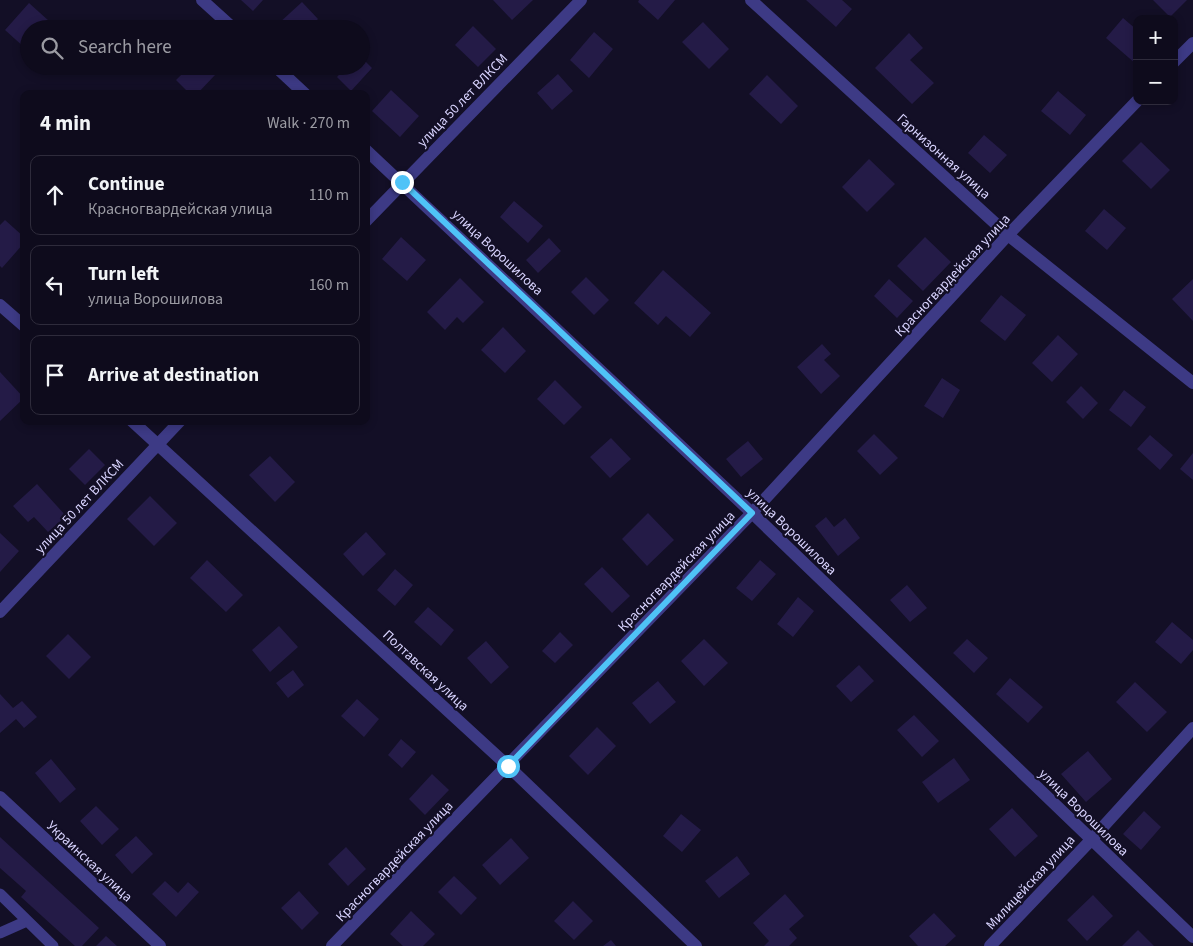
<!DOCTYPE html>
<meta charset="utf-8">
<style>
body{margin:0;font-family:"Source Sans 3",sans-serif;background:#1c1929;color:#f1f3f6}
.controls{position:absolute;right:15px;top:15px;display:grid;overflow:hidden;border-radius:10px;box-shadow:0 2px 8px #0003}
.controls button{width:45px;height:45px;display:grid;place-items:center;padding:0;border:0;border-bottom:1px solid #2e2b3b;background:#0e0b1c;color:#f1f3f6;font:25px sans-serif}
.stop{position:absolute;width:15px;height:15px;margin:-11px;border:4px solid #4fc3f7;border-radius:50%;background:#fff}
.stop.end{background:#4fc3f7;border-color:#fff;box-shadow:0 1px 5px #0008}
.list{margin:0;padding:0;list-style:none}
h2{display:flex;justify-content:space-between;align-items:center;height:65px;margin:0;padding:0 20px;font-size:21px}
h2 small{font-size:16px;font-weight:400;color:#9b9ba3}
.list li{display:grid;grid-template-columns:32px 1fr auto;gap:15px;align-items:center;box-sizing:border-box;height:80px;margin:0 10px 10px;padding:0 10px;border:1px solid #2e2b3b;border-radius:10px}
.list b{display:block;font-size:19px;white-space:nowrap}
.list p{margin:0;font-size:16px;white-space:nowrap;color:#9b9ba3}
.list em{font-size:16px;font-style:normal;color:#9b9ba3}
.icon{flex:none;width:28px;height:28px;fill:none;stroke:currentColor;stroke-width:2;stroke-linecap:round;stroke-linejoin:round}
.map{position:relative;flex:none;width:1193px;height:946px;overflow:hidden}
.search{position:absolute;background:#0e0b1c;box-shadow:0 2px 8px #0003;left:20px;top:20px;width:350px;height:55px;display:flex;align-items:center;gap:12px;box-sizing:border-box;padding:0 18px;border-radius:28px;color:#9b9ba3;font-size:19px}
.panel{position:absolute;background:#0e0b1c;box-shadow:0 2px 8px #0003;left:20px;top:90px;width:350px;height:335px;border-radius:10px}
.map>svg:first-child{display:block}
.building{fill:#241b47}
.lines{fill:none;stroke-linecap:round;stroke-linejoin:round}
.service{stroke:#3d3a85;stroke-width:11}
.minor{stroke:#3d3a85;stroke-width:12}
.tertiary{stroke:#3d3a85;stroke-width:12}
.route{stroke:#4fc3f7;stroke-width:6}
.labels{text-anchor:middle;stroke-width:4.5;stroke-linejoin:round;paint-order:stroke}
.street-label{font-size:14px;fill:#d9d4ff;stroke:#130f26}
</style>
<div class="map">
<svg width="1193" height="946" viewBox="0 0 1193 946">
<rect width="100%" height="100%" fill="#130f26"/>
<path class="building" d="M241 0H263L253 11Z
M493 0H533L512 20Z
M639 0H675L658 20 638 2Z
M806 0H842L852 9 836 27Z
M1153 0H1187L1170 17Z
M302 2 318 19 308 29H283L278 24Z
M29 3 49 21 42 29H29V44L25 48 5 30Z
M1123 18 1137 30 1136 64 1106 38Z
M703 22 729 49 709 69 682 42Z
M473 26 496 49 478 67 455 45Z
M594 32 613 49 589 78 570 60Z
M909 33 923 48 910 60 934 83 912 104 875 68Z
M361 57 372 68 351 91 337 77 347 66H361Z
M190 66H206L215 75 197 94H190L176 80Z
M558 74 573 91 552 110 537 93Z
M767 75 798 106 781 124 749 94Z
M391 90 419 116 400 137 372 111Z
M1058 91 1086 115 1070 135 1041 111Z
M984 135 1007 155 990 173 968 153Z
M1141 142 1170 170 1151 189 1122 161Z
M869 159 895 184 867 212 842 187Z
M514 201 543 226 528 243 500 217Z
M1104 209 1126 228 1107 250 1085 231Z
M5 220 24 237V243L2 268 0 266V225Z
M401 237 426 260 407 281 382 259Z
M925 237 951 262 923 291 897 266Z
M549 238 561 251 538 273 526 260Z
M663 270 711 313 690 337 666 316 658 325 634 303Z
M586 277 609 300 594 315 571 292Z
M460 278 484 302 463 323 457 317 445 330 427 312Z
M889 279 913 301 897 318 874 296Z
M1193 279V321L1172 299Z
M1001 295 1026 315 1005 341 980 321Z
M503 327 526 351 505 373 481 350Z
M1058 335 1078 354 1052 382 1032 363Z
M822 344 831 354 824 360 840 376 821 394 797 367Z
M0 372 24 398 0 421Z
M942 378 960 390 943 418 924 406Z
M555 380 582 407 564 425 537 399Z
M1081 386 1098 403 1083 419 1066 402Z
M1124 390 1146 407 1131 427 1109 410Z
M874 434 898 458 880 475 857 451Z
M1150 435 1173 455 1160 470 1137 449Z
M611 438 631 459 610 478 590 457Z
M748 441 763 459 741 477 726 459Z
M89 449 105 465 85 485 69 469Z
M1193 453V480L1180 469Z
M270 456 295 482 275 502 249 475Z
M37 484 66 516 48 532 34 517 28 522 13 506Z
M150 496 177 523 154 546 127 519Z
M648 513 674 540 647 566 622 539Z
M826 517 834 527 845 518 860 538 838 556 815 526Z
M366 532 386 554 363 576 343 554Z
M0 533 19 551 0 572Z
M207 560 243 595 226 612 190 578Z
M760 560 776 574 752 601 736 588Z
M602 567 630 596 612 613 584 584Z
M395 569 413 585 395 606 377 590Z
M907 585 927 608 910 622 890 600Z
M798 597 814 611 793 637 777 624Z
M428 607 454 630 441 646 414 622Z
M1172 622 1193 640V650L1181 664 1155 642Z
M279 626 298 647 270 672 252 650Z
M560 632 573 645 555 663 542 651Z
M68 634 91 657 69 679 46 656Z
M704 639 728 663 704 686 681 661Z
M967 639 988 658 974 673 953 653Z
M486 641 509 667 491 684 467 658Z
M859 665 874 681 851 702 836 686Z
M293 670 304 685 288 698 276 683Z
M1010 678 1043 707 1028 723 996 694Z
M658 681 676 702 650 724 632 703Z
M1135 682 1167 712 1147 732 1116 702Z
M0 694 13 708 22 701 37 717 24 728 16 719 0 733Z
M357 699 379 719 364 737 341 716Z
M914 715 939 741 922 757 897 730Z
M597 727 616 746 588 775 569 756Z
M401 739 416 752 402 768 388 755Z
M1088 751 1112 779 1086 802 1061 774Z
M954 758 970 780 938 803 922 782Z
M51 759 76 789 60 803 35 773Z
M432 774 449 790 425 815 409 799Z
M96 806 119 829 102 845 80 821Z
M1012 808 1038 836 1015 857 989 829Z
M1144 811 1161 827 1141 850 1123 834Z
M681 814 701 830 682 852 663 836Z
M136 836 153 854 132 874 115 855Z
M0 837 99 928 82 946H75L21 897 26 891 0 868Z
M511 838 529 858 500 885 482 865Z
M346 847 366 869 348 886 328 864Z
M737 856 750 874 719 898 705 881Z
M454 876 477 898 461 915 438 892Z
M165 881 178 893 188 882 199 892 176 917 152 894Z
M299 891 319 913 302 930 281 908Z
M785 894 804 916 789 929 797 938 789 946H764L769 941 753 923Z
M1093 895 1113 916 1087 941 1067 920Z
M573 901 593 921 574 940 554 921Z
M411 911 435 934 423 946H403L390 934Z
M934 913 956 936 945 946H918L909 936Z
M1138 930 1154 946H1122Z
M106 936 117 946H96Z
M611 940 616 946H603Z"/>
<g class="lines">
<path class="service" d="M0 894 53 946
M0 933 27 921"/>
<path class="minor" d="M202 0 234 29
M751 0 1008 235 1193 383
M275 66 305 94
M366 150 752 513 1193 937
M366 221 581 0
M0 305 24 326
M132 421 508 766 696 946
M0 612 180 421
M990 946 1091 840 1193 728"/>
<path class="tertiary" d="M1174 62 1193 43
M0 797 160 946
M332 946 752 513 1008 235 1137 101"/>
</g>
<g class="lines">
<path class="route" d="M402 182 752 513 508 766"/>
</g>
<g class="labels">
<g class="street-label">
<text transform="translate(462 100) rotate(-46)" y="5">улица 50 лет ВЛКСМ</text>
<text transform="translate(944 156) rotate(42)" y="5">Гарнизонная улица</text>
<text transform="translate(498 252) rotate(43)" y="5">улица Ворошилова</text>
<text transform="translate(952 275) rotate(-47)" y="5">Красногвардейская улица</text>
<text transform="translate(79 506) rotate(-47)" y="5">улица 50 лет ВЛКСМ</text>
<text transform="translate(792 531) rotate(44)" y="5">улица Ворошилова</text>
<text transform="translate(676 571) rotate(-46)" y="5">Красногвардейская улица</text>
<text transform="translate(426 670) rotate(43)" y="5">Полтавская улица</text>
<text transform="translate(1084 812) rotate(44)" y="5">улица Ворошилова</text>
<text transform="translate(90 861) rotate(43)" y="5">Украинская улица</text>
<text transform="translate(394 861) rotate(-46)" y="5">Красногвардейская улица</text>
<text transform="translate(1030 882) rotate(-47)" y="5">Милицейская улица</text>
</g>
</g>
</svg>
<div class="controls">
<button>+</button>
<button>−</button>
</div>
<div class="stop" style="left:508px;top:766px"></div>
<div class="stop end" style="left:402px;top:182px"></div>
<div class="search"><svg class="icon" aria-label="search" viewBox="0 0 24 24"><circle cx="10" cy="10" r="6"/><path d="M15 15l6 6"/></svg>Search here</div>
<section class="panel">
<h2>4 min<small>Walk · 270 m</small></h2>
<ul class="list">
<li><svg class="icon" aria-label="ahead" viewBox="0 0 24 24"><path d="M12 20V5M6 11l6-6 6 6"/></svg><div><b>Continue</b><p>Красногвардейская улица</p></div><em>110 m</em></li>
<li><svg class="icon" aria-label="left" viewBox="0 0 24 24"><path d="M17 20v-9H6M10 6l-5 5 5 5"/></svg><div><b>Turn left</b><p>улица Ворошилова</p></div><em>160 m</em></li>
<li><svg class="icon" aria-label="arrive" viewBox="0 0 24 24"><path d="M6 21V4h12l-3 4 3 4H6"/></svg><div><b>Arrive at destination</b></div></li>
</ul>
</section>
</div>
